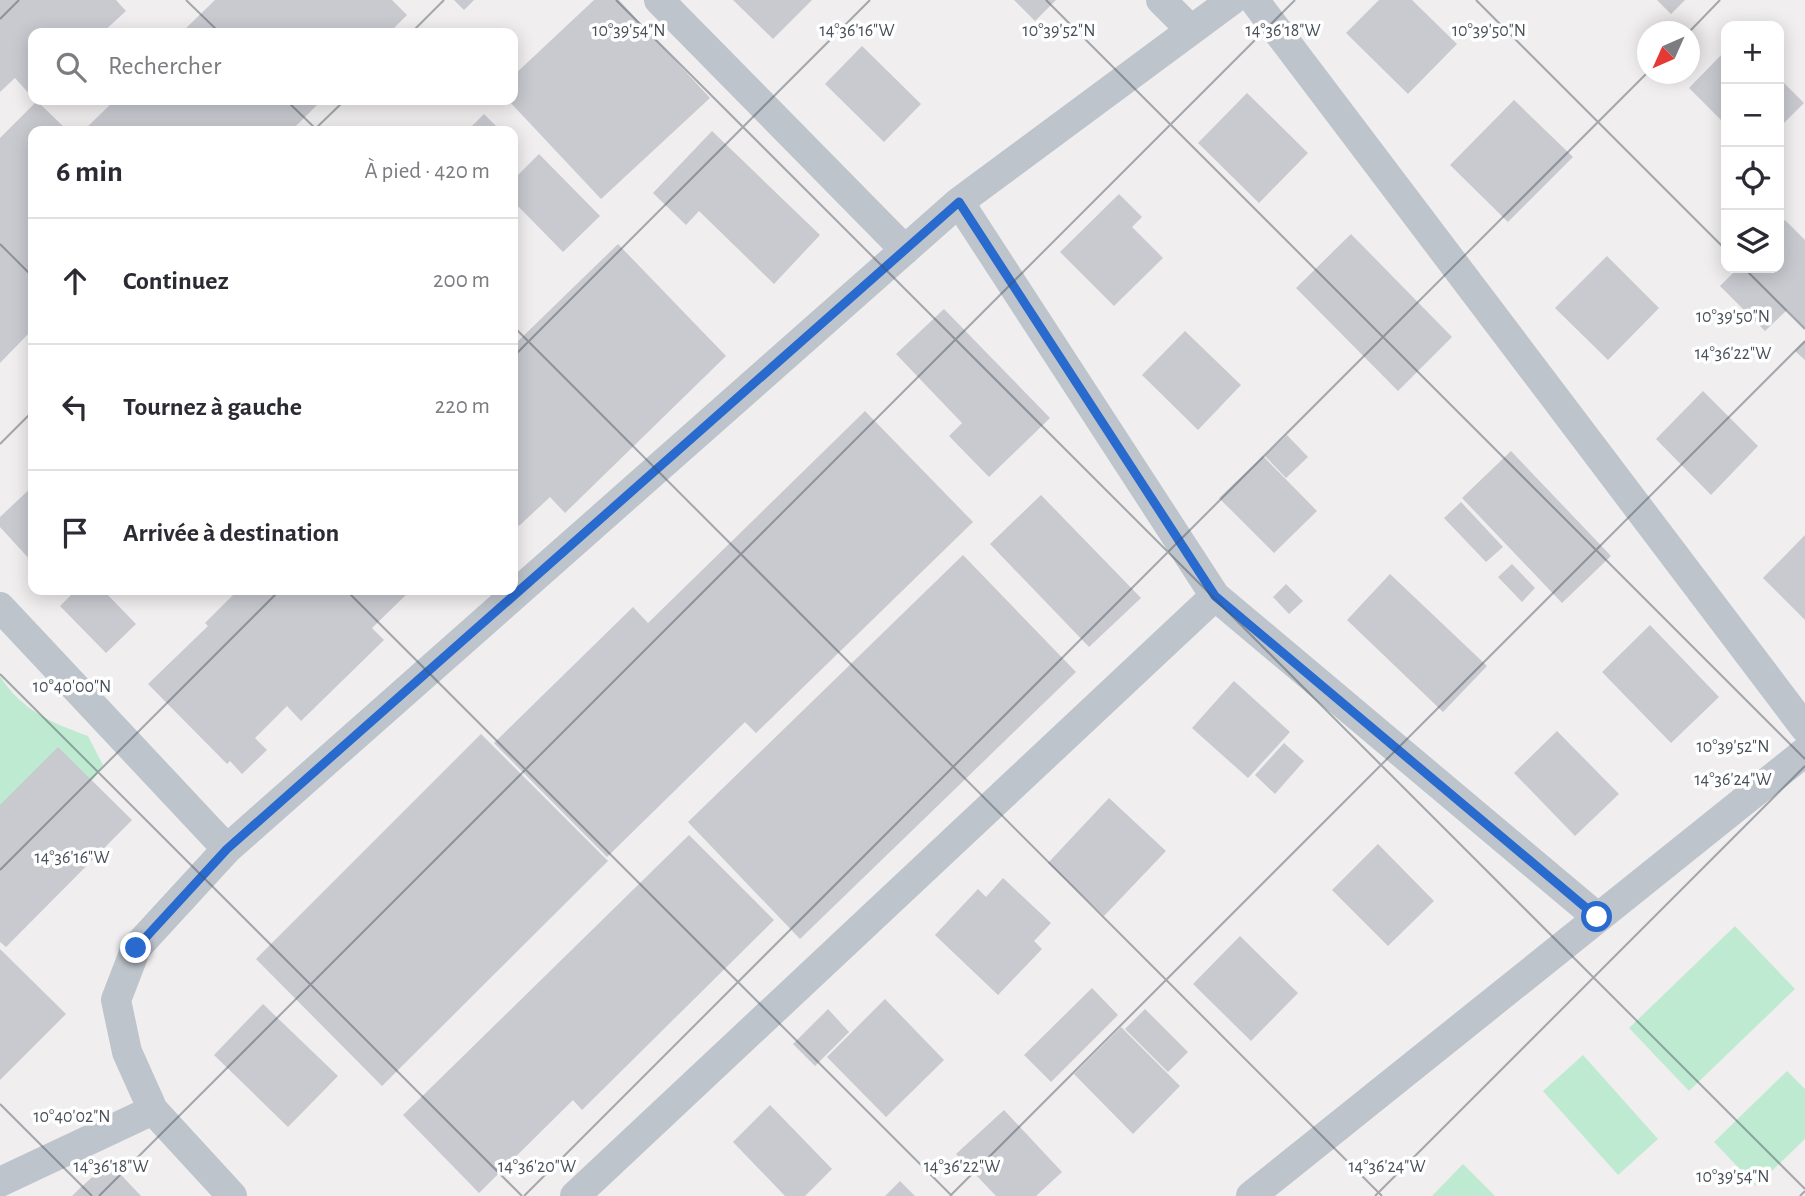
<!DOCTYPE html>
<html lang="fr">
<meta charset="utf-8">
<style>
body{margin:0;font-family:"Alegreya Sans",sans-serif;background:#f2f2f3;color:#2b2b33}
.controls{position:absolute;right:21px;top:21px;display:grid;overflow:hidden;border-radius:14px;box-shadow:0 4px 18px #0003}
.controls button{width:63px;height:63px;display:grid;place-items:center;padding:0;border:0;border-bottom:2px solid #e1e1e2;background:#fff;color:#2b2b33;font:35px sans-serif}
.compass{position:absolute;left:1637px;top:21px;width:63px;height:63px;border-radius:50%;background:#fff;box-shadow:0 4px 18px #0003;rotate:225deg}
.stop{position:absolute;width:21px;height:21px;margin:-16px;border:5px solid #296ace;border-radius:50%;background:#fff}
.stop.end{background:#296ace;border-color:#fff;box-shadow:0 2px 7px #0008}
.list{margin:0;padding:0;list-style:none}
h2{display:flex;justify-content:space-between;align-items:center;height:91px;margin:0;padding:0 28px;font-size:30px}
h2 small{font-size:23px;font-weight:400;color:#7c7c81}
.list li{display:grid;grid-template-columns:46px 1fr auto;gap:21px;align-items:center;box-sizing:border-box;height:126px;padding:0 28px;border-top:2px solid #e1e1e2}
.list b{display:block;font-size:26px;white-space:nowrap}
.list em{font-size:23px;font-style:normal;color:#7c7c81}
.icon{flex:none;width:38px;height:38px;fill:none;stroke:currentColor;stroke-width:2;stroke-linecap:round;stroke-linejoin:round}
.map{position:relative;flex:none;width:1805px;height:1196px;overflow:hidden}
.search{position:absolute;background:#fff;box-shadow:0 4px 18px #0003;left:28px;top:28px;width:490px;height:77px;display:flex;align-items:center;gap:18px;box-sizing:border-box;padding:0 24px;border-radius:14px;color:#7c7c81;font-size:26px}
.panel{position:absolute;background:#fff;box-shadow:0 4px 18px #0003;left:28px;top:126px;width:490px;height:469px;border-radius:14px}
.map>svg:first-child{display:block}
.green{fill:#bfead2}
.building{fill:#c8cad0}
.lines{fill:none;stroke-linecap:round;stroke-linejoin:round}
.minor{stroke:#bdc4cb;stroke-width:30}
.route{stroke:#296ace;stroke-width:9}
.ticks{fill:none;stroke:#475059;stroke-width:2;stroke-opacity:0.45}
.ticks-label{font-size:18px;text-anchor:middle;fill:#475059;stroke:#fff;stroke-width:7;stroke-linejoin:round;paint-order:stroke}
</style>
<div class="map">
<svg width="1805" height="1196" viewBox="0 0 1805 1196">
<rect width="100%" height="100%" fill="#f0eeee"/>
<path class="green" d="M0 676C21 710 52 723 88 736L103 765 29 870 0 919Z
M1735 926 1795 989 1689 1091 1629 1028Z
M1583 1055 1658 1139 1618 1175 1543 1091Z
M1787 1071 1805 1089V1139L1756 1186 1714 1142Z
M1463 1164 1495 1196H1432Z"/>
<path class="building" d="M0 0H116L126 11 102 33H33V98L15 78 0 92Z
M215 0H392L407 15 389 33H181Z
M454 0H474L464 10Z
M594 0H619L710 98 601 199 508 100H513V76Z
M733 0H812L773 39Z
M1014 0H1056L1035 21Z
M1379 0H1412L1457 44 1408 94 1346 33Z
M1657 0H1685L1671 14Z
M862 46 921 104 884 142 825 84Z
M1726 50V125L1689 88Z
M1779 78 1804 103 1779 128Z
M1247 93 1308 153 1259 203 1198 143Z
M115 100H322L291 131H83Z
M1514 100 1573 157 1508 222 1450 165Z
M37 101 68 131H33V329L0 363V138Z
M484 114 501 131H467Z
M712 131 820 235 774 284 699 211 686 225 653 193Z
M539 154 600 216 563 252 513 201V180Z
M1119 194 1142 217 1132 227 1163 258 1114 306 1060 252Z
M1785 220 1805 240V328L1787 310 1765 331 1720 286 1738 268H1779V226Z
M1351 234 1452 337 1398 391 1296 288Z
M618 244 726 356 565 513 550 497 519 526 513 519V346Z
M1607 256 1659 308 1608 360 1555 308Z
M944 309 1050 418 989 477 949 436 962 423 896 354Z
M1185 331 1241 385 1198 430 1142 375Z
M1805 341V360L1795 351Z
M1703 391 1758 446 1711 495 1656 439Z
M865 411 973 522 756 733 745 722 607 857 494 743 633 607 648 623Z
M1287 435 1308 457 1286 478 1265 456Z
M1511 451 1611 556 1562 603 1462 498Z
M1263 456 1317 511 1274 553 1219 498Z
M33 486V563L0 527V517Z
M1041 495 1141 598 1089 647 990 544Z
M1461 502 1503 547 1486 562 1444 518Z
M1805 535V620L1763 578Z
M963 555 1076 672 800 939 688 822Z
M1512 564 1535 588 1522 602 1498 577Z
M1390 574 1487 666 1443 712 1347 620Z
M1286 584 1303 601 1289 614 1273 597Z
M76 590H103L136 624 106 653 60 606Z
M238 590H411L372 628 384 640 301 721 287 706 255 738 267 750 242 774 230 761 227 764 148 684 208 626 205 623Z
M1650 625 1719 697 1671 743 1602 672Z
M1234 681 1290 732 1248 778 1192 728Z
M1557 731 1619 794 1575 836 1514 773Z
M481 734 608 861 382 1086 256 959Z
M1284 743 1304 761 1275 794 1255 775Z
M58 747 132 820 6 947 0 942V805Z
M1109 798 1166 851 1104 916 1048 863Z
M689 835 774 920 582 1110 573 1100 479 1193 403 1115Z
M1378 844 1434 901 1388 946 1332 890Z
M1003 878 1051 923 1034 941 1042 949 998 995 935 935 978 889 986 897Z
M1240 936 1298 993 1251 1041 1193 984Z
M0 949 66 1014 0 1080Z
M1092 988 1118 1015 1051 1082 1024 1055Z
M885 999 944 1060 886 1117 827 1057Z
M263 1004 338 1076 288 1127 214 1055Z
M828 1009 849 1032 815 1066 793 1044Z
M1145 1009 1188 1052 1168 1072 1125 1029Z
M1121 1027 1180 1086 1133 1134 1074 1074Z
M770 1105 832 1169 805 1196H785L733 1142Z
M1004 1110 1062 1172 1036 1196H996L956 1154Z
M109 1162 141 1196H72L79 1189Z
M900 1181 915 1196H885Z"/>
<g class="lines">
<path class="minor" d="M659 0 905 250
M1161 0 1191 30
M1254 0 1805 728
M959 202 1215 596 1597 917
M0 607 227 849
M0 1182 153 1110
M232 1196 153 1110 127 1052 116 1000 136 948 227 849 959 202 1232 0
M575 1196 1215 596
M1251 1196 1805 752"/>
</g>
<g class="lines">
<path class="route" d="M136 948 227 849 959 202 1215 596 1597 917"/>
</g>
<path class="ticks" d="M186 0 220 33M616 0 1805 1189M1046 0 1805 759M1476 0 1726 250M0 19 19 0M1689 32 1720 0M411 33 444 0M286 100 318 131M313 131 345 100M0 244 33 277M1744 268 1805 329M513 326 1382 1196M513 357 870 0M0 444 33 411M346 590 952 1196M0 674 522 1196M0 870 280 590M0 1104 92 1196M99 1196 1295 0M524 1196 1647 73M950 1196 1805 341M1375 1196 1805 766M1800 1196 1805 1191"/>
<g class="ticks-label">
<text x="629" y="36">10°39'54"N</text>
<text x="857" y="36">14°36'16"W</text>
<text x="1059" y="36">10°39'52"N</text>
<text x="1283" y="36">14°36'18"W</text>
<text x="1489" y="36">10°39'50"N</text>
<text x="1733" y="322">10°39'50"N</text>
<text x="1733" y="359">14°36'22"W</text>
<text x="72" y="692">10°40'00"N</text>
<text x="1733" y="752">10°39'52"N</text>
<text x="1733" y="785">14°36'24"W</text>
<text x="72" y="863">14°36'16"W</text>
<text x="72" y="1122">10°40'02"N</text>
<text x="111" y="1172">14°36'18"W</text>
<text x="537" y="1172">14°36'20"W</text>
<text x="962" y="1172">14°36'22"W</text>
<text x="1387" y="1172">14°36'24"W</text>
<text x="1733" y="1182">10°39'54"N</text>
</g>
</svg>
<div class="controls">
<button>+</button>
<button>−</button>
<button><svg class="icon" aria-label="locate" viewBox="0 0 24 24"><circle cx="12" cy="12" r="6"/><path d="M12 2v4M12 18v4M2 12h4M18 12h4"/></svg></button>
<button><svg class="icon" aria-label="layers" viewBox="0 0 24 24"><path d="M12 4l9 5-9 5-9-5zM3 14l9 5 9-5"/></svg></button>
</div>
<svg class="compass" viewBox="-18 -18 36 36"><path d="M0-13l5 13h-10z" fill="#e53935"/><path d="M0 13l5-13h-10z" fill="#7c7c81"/></svg>
<div class="stop" style="left:1597px;top:917px"></div>
<div class="stop end" style="left:136px;top:948px"></div>
<div class="search"><svg class="icon" aria-label="search" viewBox="0 0 24 24"><circle cx="10" cy="10" r="6"/><path d="M15 15l6 6"/></svg>Rechercher</div>
<section class="panel">
<h2>6 min<small>À pied · 420 m</small></h2>
<ul class="list">
<li><svg class="icon" aria-label="ahead" viewBox="0 0 24 24"><path d="M12 20V5M6 11l6-6 6 6"/></svg><div><b>Continuez</b></div><em>200 m</em></li>
<li><svg class="icon" aria-label="left" viewBox="0 0 24 24"><path d="M17 20v-9H6M10 6l-5 5 5 5"/></svg><div><b>Tournez à gauche</b></div><em>220 m</em></li>
<li><svg class="icon" aria-label="arrive" viewBox="0 0 24 24"><path d="M6 21V4h12l-3 4 3 4H6"/></svg><div><b>Arrivée à destination</b></div></li>
</ul>
</section>
</div>
